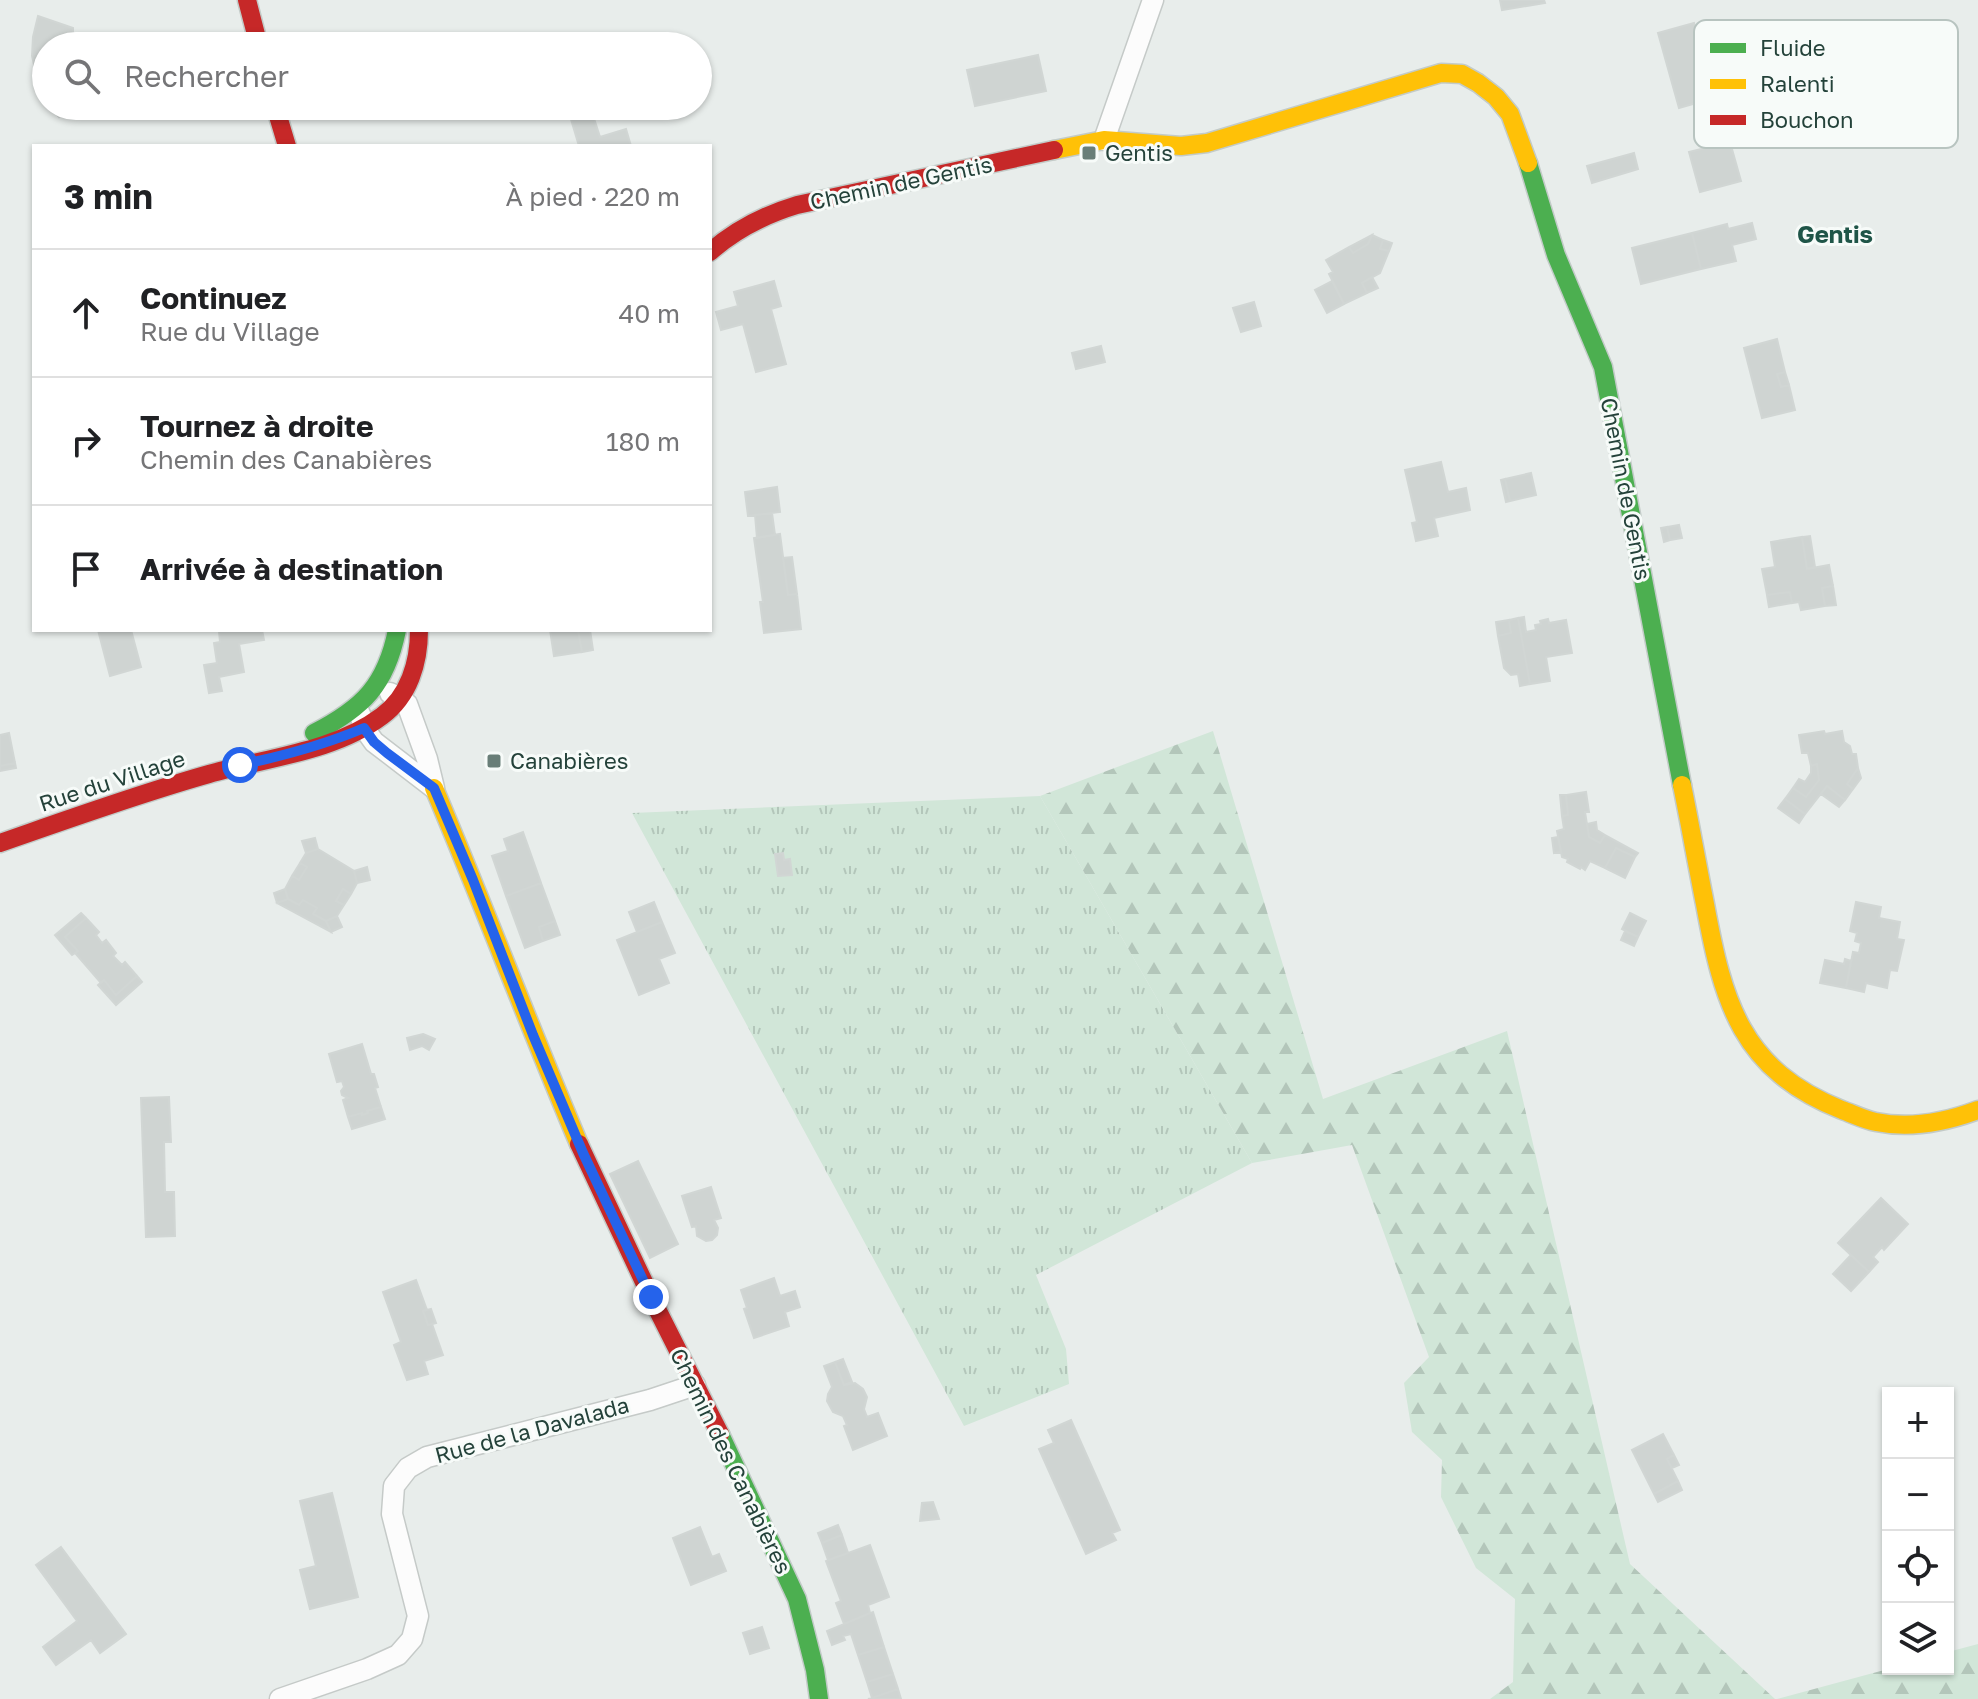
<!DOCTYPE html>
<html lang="fr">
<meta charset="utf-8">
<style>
body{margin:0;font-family:"Golos Text",sans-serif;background:#f6f6f6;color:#202124}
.controls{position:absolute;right:24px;bottom:24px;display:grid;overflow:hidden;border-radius:0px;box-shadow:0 2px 6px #0004}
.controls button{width:72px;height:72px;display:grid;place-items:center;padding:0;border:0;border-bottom:2px solid #e0e0e0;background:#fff;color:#202124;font:40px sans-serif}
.stop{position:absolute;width:24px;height:24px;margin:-18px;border:6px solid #2563eb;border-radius:50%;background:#fff}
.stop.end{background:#2563eb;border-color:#fff;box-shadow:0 2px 8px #0008}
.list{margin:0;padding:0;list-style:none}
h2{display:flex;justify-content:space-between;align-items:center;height:104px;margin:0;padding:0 32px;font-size:34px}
h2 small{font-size:26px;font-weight:400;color:#757577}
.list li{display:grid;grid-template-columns:52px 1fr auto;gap:24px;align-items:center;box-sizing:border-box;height:128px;padding:0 32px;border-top:2px solid #e0e0e0}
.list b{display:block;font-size:30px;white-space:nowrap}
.list p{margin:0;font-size:26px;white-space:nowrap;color:#757577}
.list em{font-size:26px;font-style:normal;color:#757577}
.icon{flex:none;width:44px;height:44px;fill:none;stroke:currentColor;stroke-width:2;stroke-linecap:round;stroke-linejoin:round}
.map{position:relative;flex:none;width:1978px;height:1699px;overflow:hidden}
.search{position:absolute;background:#fff;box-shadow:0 2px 6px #0004;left:32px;top:32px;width:680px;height:88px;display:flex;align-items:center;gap:20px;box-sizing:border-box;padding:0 28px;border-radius:44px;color:#757577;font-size:30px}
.panel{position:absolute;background:#fff;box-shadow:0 2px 6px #0004;left:32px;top:144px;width:680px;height:488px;border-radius:0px}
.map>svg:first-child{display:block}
.grass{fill:url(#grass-tufts)}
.forest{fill:url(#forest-firs)}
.building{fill:#cfd4d2;stroke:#d1d6d4;stroke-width:2}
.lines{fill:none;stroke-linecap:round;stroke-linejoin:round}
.street-casing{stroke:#c5cac8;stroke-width:23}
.fast-casing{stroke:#c3cbc8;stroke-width:21}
.slow-casing{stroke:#c3cbc8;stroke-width:21}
.jam-casing{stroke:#c3cbc8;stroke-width:21}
.street{stroke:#fcfcfc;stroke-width:20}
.fast{stroke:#4caf50;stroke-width:18}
.slow{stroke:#ffc107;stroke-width:18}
.jam{stroke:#c62828;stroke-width:18}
.route{stroke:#2563eb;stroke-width:10}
.poi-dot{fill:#697e78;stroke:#f7fbf9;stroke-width:3}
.labels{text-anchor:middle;stroke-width:6;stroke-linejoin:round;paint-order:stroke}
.poi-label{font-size:22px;fill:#24423a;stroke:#f7fbf9;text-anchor:start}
.street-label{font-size:22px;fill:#24423a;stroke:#f7fbf9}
.neighbourhood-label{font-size:24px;font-weight:bold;fill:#1f5548;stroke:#f7fbf9}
.key{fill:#f7fbf9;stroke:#b8c4c0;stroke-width:2}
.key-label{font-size:22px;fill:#24423a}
</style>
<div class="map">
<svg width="1978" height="1699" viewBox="0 0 1978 1699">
<defs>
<pattern id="grass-tufts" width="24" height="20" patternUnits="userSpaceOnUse" patternTransform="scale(2)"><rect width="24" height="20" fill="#d1e6d8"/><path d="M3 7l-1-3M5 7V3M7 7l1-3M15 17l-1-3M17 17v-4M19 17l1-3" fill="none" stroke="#b3c6ba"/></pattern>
<pattern id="forest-firs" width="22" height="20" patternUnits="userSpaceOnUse" patternTransform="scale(2)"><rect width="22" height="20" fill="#d1e6d8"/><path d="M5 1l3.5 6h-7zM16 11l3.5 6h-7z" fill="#b3c6ba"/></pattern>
</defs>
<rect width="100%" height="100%" fill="#e8edeb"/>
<path class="grass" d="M1040 796 1252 1163 1036 1275 1066 1349 1069 1384 964 1426 632 813Z"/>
<path class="forest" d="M1213 731 1323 1099 1507 1031 1630 1564 1775 1699H1490L1513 1682 1515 1599 1476 1568 1441 1497 1442 1460 1412 1432 1404 1383 1429 1357 1352 1145 1252 1163 1040 796Z
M1978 1644V1699H1777L1888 1669H1948V1652Z"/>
<path class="building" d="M1500 0H1544L1545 3 1502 10Z
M38 16 73 28V46H46V100L37 78 32 56 33 37Z
M1694 23 1714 98 1679 108 1658 33Z
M555 34 559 46H530L529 41Z
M1038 55 1046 91 975 106 967 70Z
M50 106H71L59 117Z
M567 106H590L600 137 626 129 631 146H579Z
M1730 142 1741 181 1700 192 1689 152Z
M1634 153 1638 169 1592 183 1587 166Z
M1752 223 1756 239 1732 245 1736 261 1701 269 1692 233 1727 224 1728 229Z
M1692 233 1701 269 1641 284 1632 248Z
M1372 235 1383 240 1380 249 1389 251 1380 273 1362 283 1367 293 1344 304 1329 274 1333 272 1326 260 1349 247 1353 253 1368 244Z
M1372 235 1368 244 1353 253 1349 247Z
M1383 240 1392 243 1389 251 1380 249Z
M1372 277 1378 288 1367 293 1362 283Z
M774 281 781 306 771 309 786 364 756 372 743 324 721 330 716 312 738 306 734 292Z
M1332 281 1344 304 1327 313 1315 290Z
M1254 302 1261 326 1241 332 1233 308Z
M1777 339 1785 372 1777 374 1781 387 1789 385 1795 410 1762 418 1744 348Z
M1101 346 1105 362 1076 369 1072 353Z
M1785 372 1789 385 1781 387 1777 374Z
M1441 462 1448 492 1466 488 1470 510 1434 518 1438 536 1416 541 1412 523 1417 522 1405 470Z
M1531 473 1536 495 1510 501 1505 479Z
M1505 479 1510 501 1506 502 1501 480Z
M777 487 780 512 748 516 745 492Z
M772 513 775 535 757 538 755 515Z
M1679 525 1682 538 1670 540 1667 527Z
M1667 527 1670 540 1664 542 1661 528Z
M780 534 788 595 797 594 801 629 764 633 760 602H763L754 538Z
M1810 536 1815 567 1807 569 1802 537Z
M1802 537 1807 569 1829 565 1833 586 1822 588 1825 606 1801 610 1799 602 1792 603 1790 592 1767 595 1762 569 1775 567 1771 542Z
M792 557 797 594 788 595 783 558Z
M1833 586 1836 605 1825 606 1822 588Z
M1790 592 1792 603 1769 607 1767 595Z
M1524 617 1526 632 1536 630 1535 625 1541 624 1540 621 1548 619 1549 623 1566 620 1572 653 1546 657 1550 681 1530 684 1518 618Z
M1518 618 1530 684 1520 686 1518 674 1511 675 1504 668 1498 636 1511 633 1509 620Z
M1509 620 1511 633 1498 636 1496 622Z
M98 630H131L141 667 110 676Z
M224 630H262L264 640 239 644 244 672 219 677 222 691 209 693 204 665 217 663 214 643 220 642 219 631Z
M550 630H578L582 652 554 656Z
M578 630H590L593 650 582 652Z
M1824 731 1825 734 1842 731 1844 742 1850 746 1852 754H1856L1858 768 1847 784 1853 789 1845 800 1827 786 1805 814 1785 799 1793 788 1806 797 1819 780 1817 764 1811 766 1808 753H1802L1799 735Z
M9 733 15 763 0 766V735Z
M15 763 16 768 0 771V766Z
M1817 764 1819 780 1806 797 1793 788 1799 779 1805 782 1811 773V766Z
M1858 768 1861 778 1853 789 1847 784Z
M1827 786 1845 800 1839 807 1821 794Z
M1586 792 1589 812H1585L1589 837 1600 843 1605 835 1638 853 1635 857 1616 848 1605 868 1590 861 1585 870 1581 867 1580 869 1567 862 1568 859 1562 857 1557 831 1564 829 1562 816 1568 815 1566 795Z
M1560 795H1566L1568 815 1562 816Z
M1785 799 1805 814 1799 823 1778 808Z
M1596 822 1597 830 1605 835 1600 843 1589 837 1587 824Z
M523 832 541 883 506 896 492 856 508 851 504 839Z
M1558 837 1561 852 1554 853 1552 838Z
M315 838 318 849 306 853 302 841Z
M1616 848 1635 857 1625 878 1605 868Z
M318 849 354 871 357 883 351 894 343 889 336 901 344 905 337 916 326 921 313 914 317 908 303 900 299 905 288 899 285 889 292 876 299 880 307 867 300 863 306 853Z
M783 853 784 860 790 859 792 875 778 876 775 854Z
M300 863 307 867 299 880 292 876Z
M367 867 370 880 357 883 354 871Z
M541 883 555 921 539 927 543 941 525 948 506 896Z
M285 889 288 899 277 903 274 893Z
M343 889 351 894 344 905 336 901Z
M288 899 299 905 303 900 317 908 313 914 326 921 331 932 277 903Z
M654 902 662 922 637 932 629 912Z
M1856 902 1881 907 1879 918 1900 922 1897 939 1904 940 1897 971 1890 970 1887 988 1866 983 1864 992 1846 988 1853 952 1859 953 1861 943 1855 941 1857 933 1850 931Z
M81 913 86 918 65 937 78 951 72 955 55 935Z
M1630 913 1646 921 1638 937 1622 929Z
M337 916 342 927 331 932 326 921Z
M86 918 99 932 96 935 102 943 106 940 116 953 113 956 122 965 125 962 137 976 116 995 104 980 101 983 75 953 78 951 65 937Z
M555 921 560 935 543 941 539 927Z
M662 922 675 953 659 959 669 983 639 995 617 940Z
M1625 931 1638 937 1634 946 1621 940Z
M1845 959 1851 961 1846 988 1820 983 1825 960 1844 964Z
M137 976 142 982 116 1005 98 985 104 980 116 995Z
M423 1034 435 1039 429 1050 422 1046 410 1050 407 1038Z
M362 1044 371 1074H374L378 1087 375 1088 381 1107 367 1111 368 1113 362 1115V1113L348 1117 343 1100 348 1098 342 1095 341 1091 344 1087 342 1081 337 1082 329 1054Z
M169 1097 171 1142H164L165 1192H174L175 1236 146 1237 141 1098Z
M381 1107 385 1119 352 1129 348 1117 362 1113V1115L368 1113 367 1111Z
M638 1161 678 1244 650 1258 610 1174Z
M711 1187 721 1218 714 1220 718 1228 717 1235 712 1240 706 1241 697 1236 696 1226 692 1227 682 1196Z
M1881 1198 1908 1224 1884 1250 1882 1247 1873 1257 1878 1262 1869 1272 1838 1243Z
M1851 1255 1869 1272 1851 1291 1833 1274Z
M774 1278 780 1296 795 1291 800 1307 785 1312 789 1326 754 1338 744 1309 747 1308 741 1290Z
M416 1280 427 1310 423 1311 428 1325 432 1324 443 1355 424 1361 428 1374 407 1380 394 1345 401 1342 383 1292Z
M431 1309 436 1323 428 1325 423 1311Z
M843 1359 852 1382 844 1385 835 1362Z
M835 1362 844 1385 855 1383 863 1389 867 1397 864 1409 867 1417 878 1413 887 1436 853 1450 844 1426 847 1425 843 1416 833 1412 827 1401 828 1394 832 1387 824 1366Z
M1071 1420 1120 1530 1112 1533 1116 1540 1086 1554 1039 1449 1054 1443 1048 1430Z
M1663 1434 1674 1455 1667 1459 1678 1481 1654 1494 1632 1450Z
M1674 1455 1679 1465 1672 1468 1667 1459Z
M1678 1481 1682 1490 1658 1502 1654 1494Z
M332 1493 358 1597 310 1609 300 1570 316 1566 300 1501Z
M933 1502 939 1519 920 1521 922 1503Z
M838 1525 842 1535 822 1543 818 1533Z
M700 1527 712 1557 719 1554 726 1571 691 1585 673 1538Z
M842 1535 848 1553 828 1560 822 1543Z
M870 1545 889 1597 868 1605 870 1613 844 1624 836 1603 841 1601 826 1561Z
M61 1547 126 1634 100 1653 91 1640 56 1665 43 1647 77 1621 36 1565Z
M873 1612 884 1647 858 1655 851 1634 843 1636 845 1640 832 1645 827 1631Z
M762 1627 769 1648 750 1654 743 1633Z
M884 1647 893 1674 867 1682 858 1655Z
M893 1674 898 1689 872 1698 867 1682Z
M898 1689 901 1699H868L872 1698Z"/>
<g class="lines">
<defs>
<path id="street" d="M1104 140 1153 0
M360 714 364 728 374 742 434 788 427 759 407 704 390 693
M280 1699 367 1669 398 1655 412 1639 418 1616 392 1514 394 1486 408 1468 427 1457 650 1400 695 1385"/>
<path id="fast" d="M1528 163 1556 255 1603 367 1682 785
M314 733C363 708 386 685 397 630
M720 1434 797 1599 815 1670 819 1699"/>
<path id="slow" d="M1054 150 1104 140 1181 146 1207 143 1441 73 1462 74 1478 83 1496 97 1510 114 1528 163
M1682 785C1690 824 1697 864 1705 904 1723 1002 1741 1070 1842 1110 1853 1114 1865 1120 1876 1122 1910 1129 1946 1122 1978 1110
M434 788C484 906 529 1026 579 1144"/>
<path id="jam" d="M247 0 259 46
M275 106 287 146
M710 252C736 229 764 215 797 205L1054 150
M0 843C69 819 138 794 209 774 265 758 334 752 382 716 409 696 419 663 419 630
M579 1144 651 1297 720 1434"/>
</defs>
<use href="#street" class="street-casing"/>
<use href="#fast" class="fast-casing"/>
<use href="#slow" class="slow-casing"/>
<use href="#jam" class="jam-casing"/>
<use href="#street" class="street"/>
<use href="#fast" class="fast"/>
<use href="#slow" class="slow"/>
<use href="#jam" class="jam"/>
</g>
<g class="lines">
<path class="route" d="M240 765C283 756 324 745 364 728L374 742 387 753 434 788 473 880 533 1035 583 1153 651 1297"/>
</g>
<g class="poi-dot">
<rect x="1081" y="145" width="16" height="16" rx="4"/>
<rect x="486" y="753" width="16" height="16" rx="4"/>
</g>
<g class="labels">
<g class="poi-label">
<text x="1105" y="161">Gentis</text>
<text x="510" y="769">Canabières</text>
</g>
<g class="street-label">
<text transform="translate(901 183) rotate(-12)" y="8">Chemin de Gentis</text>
<text transform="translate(1626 489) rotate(79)" y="8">Chemin de Gentis</text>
<text transform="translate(112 781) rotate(-18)" y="8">Rue du Village</text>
<text transform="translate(532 1430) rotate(-15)" y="8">Rue de la Davalada</text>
<text transform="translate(731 1461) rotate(64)" y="8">Chemin des Canabières</text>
</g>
<g class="neighbourhood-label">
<text x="1835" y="243">Gentis</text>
</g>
</g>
<rect x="1694" y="20" width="264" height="128" rx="12" class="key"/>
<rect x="1710" y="43" width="36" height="10" fill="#4caf50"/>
<rect x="1710" y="79" width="36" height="10" fill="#ffc107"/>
<rect x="1710" y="115" width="36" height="10" fill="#c62828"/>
<g class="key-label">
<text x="1760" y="56">Fluide</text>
<text x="1760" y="92">Ralenti</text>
<text x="1760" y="128">Bouchon</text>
</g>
</svg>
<div class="controls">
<button>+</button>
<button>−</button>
<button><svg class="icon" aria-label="locate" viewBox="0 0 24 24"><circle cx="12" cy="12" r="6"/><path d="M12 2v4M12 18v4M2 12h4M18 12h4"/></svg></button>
<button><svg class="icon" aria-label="layers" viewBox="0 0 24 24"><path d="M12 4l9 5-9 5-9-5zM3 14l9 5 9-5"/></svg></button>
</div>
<div class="stop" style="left:240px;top:765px"></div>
<div class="stop end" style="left:651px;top:1297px"></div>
<div class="search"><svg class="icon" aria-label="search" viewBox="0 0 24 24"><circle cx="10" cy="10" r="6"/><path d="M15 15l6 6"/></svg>Rechercher</div>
<section class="panel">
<h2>3 min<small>À pied · 220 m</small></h2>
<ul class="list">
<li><svg class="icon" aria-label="ahead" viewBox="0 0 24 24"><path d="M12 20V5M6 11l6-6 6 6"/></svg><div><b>Continuez</b><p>Rue du Village</p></div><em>40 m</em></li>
<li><svg class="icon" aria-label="right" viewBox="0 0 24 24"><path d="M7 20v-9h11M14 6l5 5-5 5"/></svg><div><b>Tournez à droite</b><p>Chemin des Canabières</p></div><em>180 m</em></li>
<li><svg class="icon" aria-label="arrive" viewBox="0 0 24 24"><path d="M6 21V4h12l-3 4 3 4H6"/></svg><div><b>Arrivée à destination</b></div></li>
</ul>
</section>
</div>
